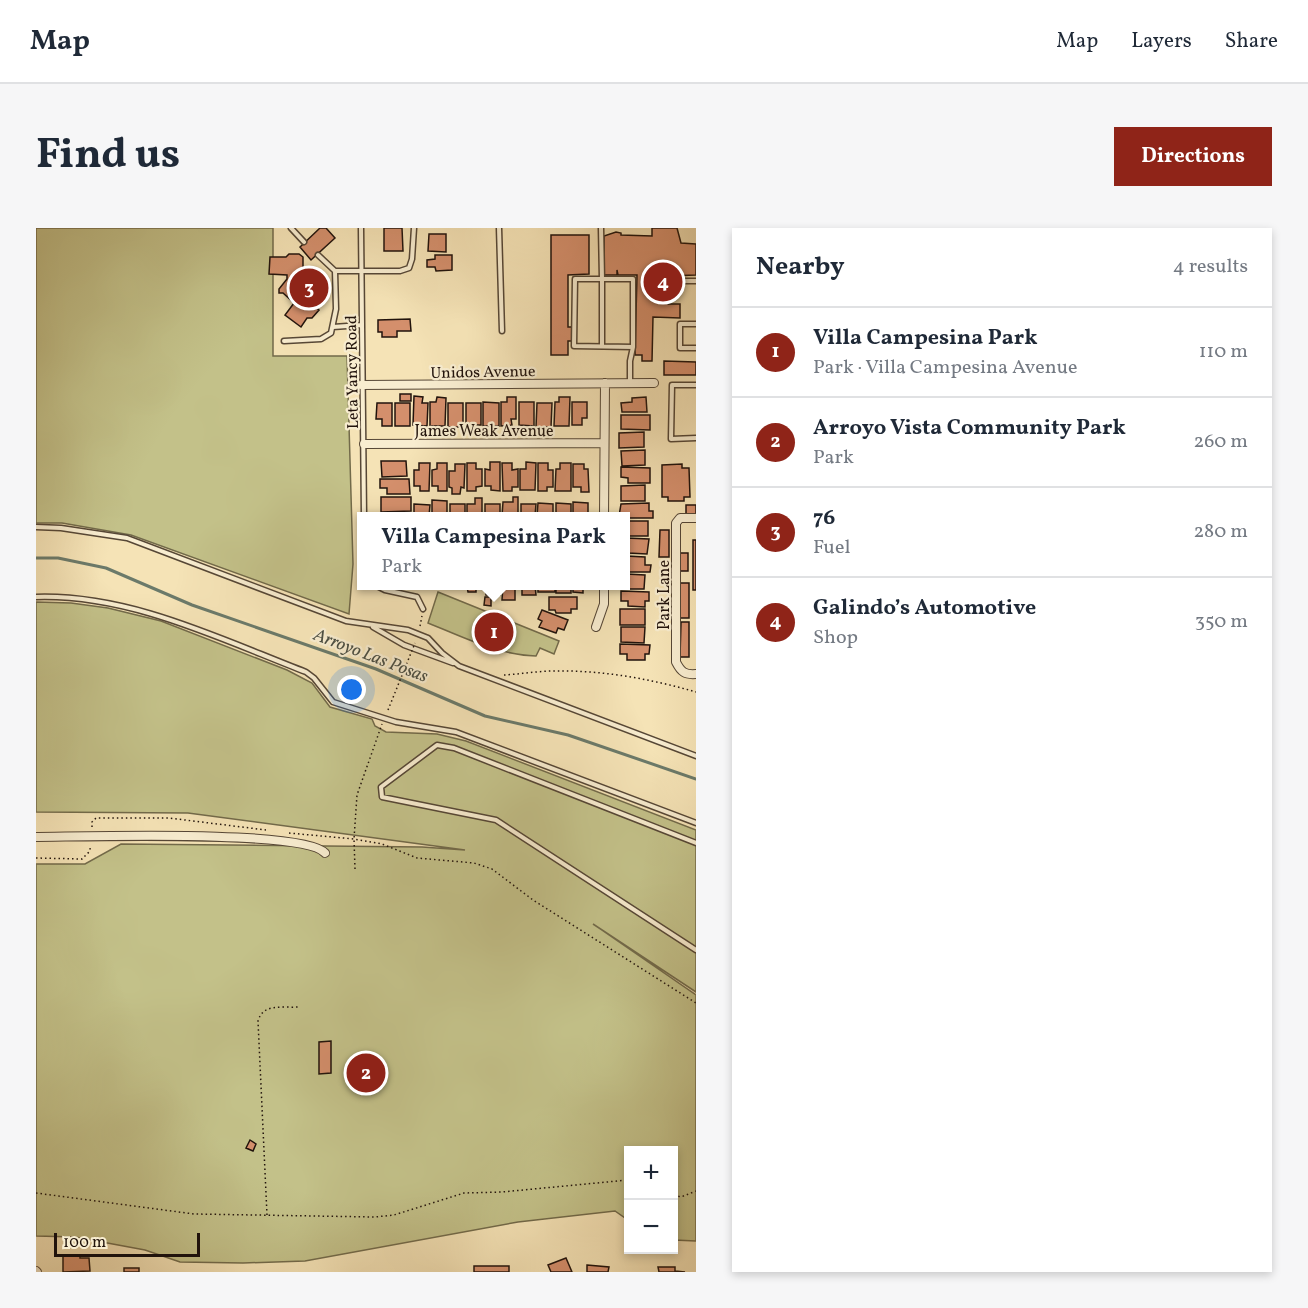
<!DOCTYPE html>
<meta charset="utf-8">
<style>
body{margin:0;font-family:Vollkorn,serif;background:#f6f6f7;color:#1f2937}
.controls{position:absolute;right:18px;bottom:18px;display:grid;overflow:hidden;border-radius:0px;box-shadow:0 3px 9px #0003}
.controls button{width:54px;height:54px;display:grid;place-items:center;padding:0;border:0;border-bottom:2px solid #e0e1e3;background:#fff;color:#1f2937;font:30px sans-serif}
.scale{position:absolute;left:18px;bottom:15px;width:146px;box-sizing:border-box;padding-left:6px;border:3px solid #21130c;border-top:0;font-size:16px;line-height:21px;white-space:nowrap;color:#21130c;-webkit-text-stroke:4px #f8edd0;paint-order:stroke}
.you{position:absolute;left:316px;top:462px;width:21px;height:21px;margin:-15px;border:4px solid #fff;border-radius:50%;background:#1a73e8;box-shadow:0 0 0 9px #1a73e833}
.badge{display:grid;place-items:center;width:39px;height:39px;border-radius:50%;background:#8f2418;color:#fff;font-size:20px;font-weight:700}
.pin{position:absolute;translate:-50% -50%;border:3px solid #fff;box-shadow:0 2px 6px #0006}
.popup{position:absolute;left:321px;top:284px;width:273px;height:78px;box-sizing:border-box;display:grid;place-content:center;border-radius:0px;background:#fff;filter:drop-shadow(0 2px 4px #0005);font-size:20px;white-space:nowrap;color:#747a83}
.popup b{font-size:22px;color:#1f2937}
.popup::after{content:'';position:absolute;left:50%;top:100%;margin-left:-12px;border:12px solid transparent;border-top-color:#fff}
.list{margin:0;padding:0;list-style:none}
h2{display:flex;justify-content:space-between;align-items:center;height:78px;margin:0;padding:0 24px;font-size:26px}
h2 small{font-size:20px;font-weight:400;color:#747a83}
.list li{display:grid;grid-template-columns:39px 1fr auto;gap:18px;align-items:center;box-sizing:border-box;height:90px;padding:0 24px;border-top:2px solid #e0e1e3}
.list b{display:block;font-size:22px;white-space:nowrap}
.list p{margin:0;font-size:20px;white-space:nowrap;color:#747a83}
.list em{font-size:20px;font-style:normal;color:#747a83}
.map{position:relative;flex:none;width:660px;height:1044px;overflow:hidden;border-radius:0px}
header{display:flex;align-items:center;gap:36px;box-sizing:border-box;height:84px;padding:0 30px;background:#fff;border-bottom:2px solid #e0e1e3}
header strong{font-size:28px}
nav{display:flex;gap:33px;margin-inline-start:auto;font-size:21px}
.intro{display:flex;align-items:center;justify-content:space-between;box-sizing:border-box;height:144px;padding:0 36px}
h1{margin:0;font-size:42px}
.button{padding:15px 27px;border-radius:0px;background:#8f2418;color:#fff;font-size:21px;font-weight:700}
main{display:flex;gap:36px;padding:0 36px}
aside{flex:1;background:#fff;border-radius:0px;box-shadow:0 3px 9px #0003}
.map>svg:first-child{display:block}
.green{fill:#c3c189;stroke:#726a4a;stroke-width:1.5}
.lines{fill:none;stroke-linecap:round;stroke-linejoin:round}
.stream{stroke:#6b7a6a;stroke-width:3}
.building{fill:#d48f6c;stroke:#21130c;stroke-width:1.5}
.service-casing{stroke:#564736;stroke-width:7}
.minor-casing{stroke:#564736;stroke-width:10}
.path{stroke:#21130c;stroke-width:1.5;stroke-dasharray:1.5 3;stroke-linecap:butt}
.service{stroke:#f8edd0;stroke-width:4}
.minor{stroke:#f8edd0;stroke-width:8}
.path-bridge{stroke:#21130c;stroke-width:1.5;stroke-dasharray:1.5 3;stroke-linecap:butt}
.labels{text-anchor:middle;stroke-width:4.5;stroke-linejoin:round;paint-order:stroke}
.street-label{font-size:16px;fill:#21130c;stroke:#f8edd0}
.water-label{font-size:18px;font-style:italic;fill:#4c4f43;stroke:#f8edd0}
</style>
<header>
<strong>Map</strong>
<nav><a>Map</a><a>Layers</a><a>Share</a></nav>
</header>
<div class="intro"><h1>Find us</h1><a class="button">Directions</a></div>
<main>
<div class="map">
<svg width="660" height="1044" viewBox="0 0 660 1044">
<rect width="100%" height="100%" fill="#f5e3b6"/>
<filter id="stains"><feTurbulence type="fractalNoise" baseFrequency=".00333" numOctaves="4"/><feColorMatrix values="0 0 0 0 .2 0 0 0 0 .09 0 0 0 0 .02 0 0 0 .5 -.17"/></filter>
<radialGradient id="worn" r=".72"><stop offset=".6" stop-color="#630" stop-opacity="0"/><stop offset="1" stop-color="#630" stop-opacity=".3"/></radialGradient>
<path class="green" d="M0 0H237V128H311L317 336 313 386 95 307 26 295H0Z
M402 364 523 413 518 426 504 420 500 428C462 427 427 409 392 395Z
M0 374 35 375 72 380 125 393 251 442 276 455 294 479 336 491 339 498 350 504 401 506 430 513 660 602V764L557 696 660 767V1013L638 1012V922H592V992L579 983 482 994 269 1033 207 1035 144 1034 109 1022 39 1009 0 1008V636H49L85 616 386 619 429 622 152 585 0 584Z"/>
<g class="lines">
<path class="stream" d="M0 330H22L70 340 156 377 340 441 449 488 532 507 660 551"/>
</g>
<path class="building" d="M284 0H290L299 10 275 32 264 19Z
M348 0H366L367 23H348Z
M616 0H641L645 15 660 16V47L632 48V76H644V90L617 89 616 133H606V127H599L601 47H582L581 42V47H568V8L580 4 585 5V7L616 8Z
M393 6H410V24L392 23Z
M515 7H553V46L532 47V99H536V113H532V127H515Z
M253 26H263L267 29V41L265 44 286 60 282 65 285 69 278 78 283 82 276 90H271L265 99 249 87 258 75 247 65H243V61L251 51V47L233 46 234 29H250Z
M399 27H416V42L400 43 399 39H391V32L399 31Z
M374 91 375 103H361V109H346V104H342V92Z
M628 133 660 134V147H628Z
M364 166H375V173H364Z
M378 168 387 169 386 175H392L391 198 377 197Z
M401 169 410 170 409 198H394V174H400Z
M471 169H480V191H475L476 197 465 198V174H471Z
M523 169H534L533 198H518L519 174H523Z
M610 169 611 184H586L585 175 596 174V170Z
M447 174 463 175V198H447Z
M483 174H498V198L483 197Z
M536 174H551V190H546V197H536Z
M341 175H356V198H346V191H340Z
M359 175H374V198H359Z
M412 175H427V199H412Z
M430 175H445V197H430Z
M501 175H516L515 199H500Z
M585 187H614V202L585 201Z
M608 204V219L583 220V205Z
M609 222V237L586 238 585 223Z
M345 233H370L371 248 346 249Z
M454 234H464V263L455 262V258H449V241L454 242Z
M490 234 500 235 499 262H484V241H490Z
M383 235H394L393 263H384V258H378V242H383Z
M401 235H411V263H402V258H396V242L401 241Z
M431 235H440V241H446V258L440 259V263H431Z
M466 235H476V242L482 241V259H476V263H467Z
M502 235H512V242H517V259H511V263H502Z
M524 235H535V263H519L520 241H524Z
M419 236H429L428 260 425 259 424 266H416V260L413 259V243H419Z
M537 236H548V241H552L553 264H545V259H537Z
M646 236V240H653L654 269H648V273H632V269H626V237Z
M585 239 614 240V255H592V250L585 249Z
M344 251H373L374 266H351V260H344Z
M609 257V273H585V258Z
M345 269H375V283L345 284Z
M477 269H482V288H466L467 274H477Z
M439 270H446V288H431V276H439Z
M396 272 411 273V288H396Z
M537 274 552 275V288H537Z
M502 275 517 276V288H501Z
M520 275 535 276V288H520Z
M613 275V283H617V290H590V288H583L585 276Z
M378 276 394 277 393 288H378Z
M414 276H429V288H414Z
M449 276H464V288H449Z
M485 276H500L499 288H485Z
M650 277H660V286H650Z
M345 286H373V288H345Z
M590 293H612V308H590Z
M624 302H633V329H623Z
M590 310 613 311 611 326 592 325Z
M657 312H660V362H657Z
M644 325H652V343H644Z
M590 328 609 329V337H615L614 344H590Z
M590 346 609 347 608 361H585V358H590Z
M644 355H653V390H644Z
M431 358H447V360H440V364H432Z
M450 358H464V367H450Z
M467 358H482V361H479V372H466Z
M486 358H499L500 367H486Z
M502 358H519V364H502Z
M520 358H535V365H520Z
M537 358H553V360H547V365L537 364Z
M585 363 613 364V373H609V379L592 378V373H585Z
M449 369H455V378L448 377Z
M513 369H541V381H535V385H520L519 382H513Z
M584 381H609V397H584Z
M506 382 532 392 528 402 522 400 520 405 503 399 506 393 502 391Z
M645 394H653V429H644Z
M585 399H609L608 415 585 414Z
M584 416 614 417 613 426H609V432H591V426H584Z
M295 813V845L283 846V814Z
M214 912 220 916 217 923 210 920Z
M44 1027V1030H53L54 1043 27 1044V1028Z
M530 1030 536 1044H515L512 1037Z
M551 1037 573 1039 572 1044H551Z
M438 1038H473V1044H438Z
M622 1039H639V1043L649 1044H623Z
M88 1040H103V1044H88Z"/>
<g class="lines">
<defs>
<path id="service" d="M255 0 268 14
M325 0 328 288
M463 0 466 103
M565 0 566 51H597V119L594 133V154
M282 27 299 43
M645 53H660
M660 96H644V120H660
M297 99 325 97
M248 113 285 111 295 105 300 81 299 43H364L373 40 376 31 378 0
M566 118V51H539L538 118 597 119
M660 157H636L635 211 660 210
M0 299 25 300 91 310 310 393 372 402 392 410 406 425 423 438 660 528
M341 358 349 362 381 369 387 381
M0 369C94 366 184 411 270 444L278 450 297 474 360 494 420 504 660 595
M337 399 368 417 417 435
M660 615 418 520 401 517 345 559 346 569 460 592 660 722"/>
<path id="minor" d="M325 157 618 155
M328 216 568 215
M568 288 569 155
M660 290H644L640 295V434C645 444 649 447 660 446
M560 399 568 376V358
M0 609C42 609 269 601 289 625
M0 1043 1 1044"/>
</defs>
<use href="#service" class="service-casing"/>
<use href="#minor" class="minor-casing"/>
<path class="path" d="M384 398 386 388
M468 447C485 446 502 443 519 443 566 442 615 451 660 464
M56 599V594L60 590H133L230 602
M253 605 318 611 346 616 381 630 438 635 456 641 497 672 660 775
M0 630 46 631 53 624 55 618
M319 641 318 611 321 567 346 496
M0 965 158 986 339 989 358 987 428 965 466 964 592 952
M638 967 645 969 660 963
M231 987 222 793C227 775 246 780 262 779"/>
<use href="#service" class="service"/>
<use href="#minor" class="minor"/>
<path class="path-bridge" d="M352 482 379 415"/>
</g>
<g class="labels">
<g class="street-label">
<text transform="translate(447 143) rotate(-1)" y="6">Unidos Avenue</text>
<text transform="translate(315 144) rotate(-91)" y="6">Leta Yancy Road</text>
<text x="448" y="208">James Weak Avenue</text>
<text transform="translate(627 367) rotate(-90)" y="6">Park Lane</text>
</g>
<g class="water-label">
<text transform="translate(335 427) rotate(21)" y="6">Arroyo Las Posas</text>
</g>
</g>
<rect width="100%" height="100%" filter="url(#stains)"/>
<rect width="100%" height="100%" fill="url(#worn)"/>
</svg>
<div class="controls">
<button>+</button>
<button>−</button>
</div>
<div class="scale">100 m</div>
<div class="you"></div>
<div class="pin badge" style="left:458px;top:404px">1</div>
<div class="popup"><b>Villa Campesina Park</b>Park</div>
<div class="pin badge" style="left:330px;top:845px">2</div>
<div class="pin badge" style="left:273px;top:60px">3</div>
<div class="pin badge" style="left:627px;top:54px">4</div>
</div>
<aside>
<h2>Nearby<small>4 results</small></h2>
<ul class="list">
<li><span class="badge">1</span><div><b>Villa Campesina Park</b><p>Park · Villa Campesina Avenue</p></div><em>110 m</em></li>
<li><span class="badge">2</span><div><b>Arroyo Vista Community Park</b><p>Park</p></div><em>260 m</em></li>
<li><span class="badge">3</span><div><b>76</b><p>Fuel</p></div><em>280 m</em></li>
<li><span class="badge">4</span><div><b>Galindo’s Automotive</b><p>Shop</p></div><em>350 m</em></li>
</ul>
</aside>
</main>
